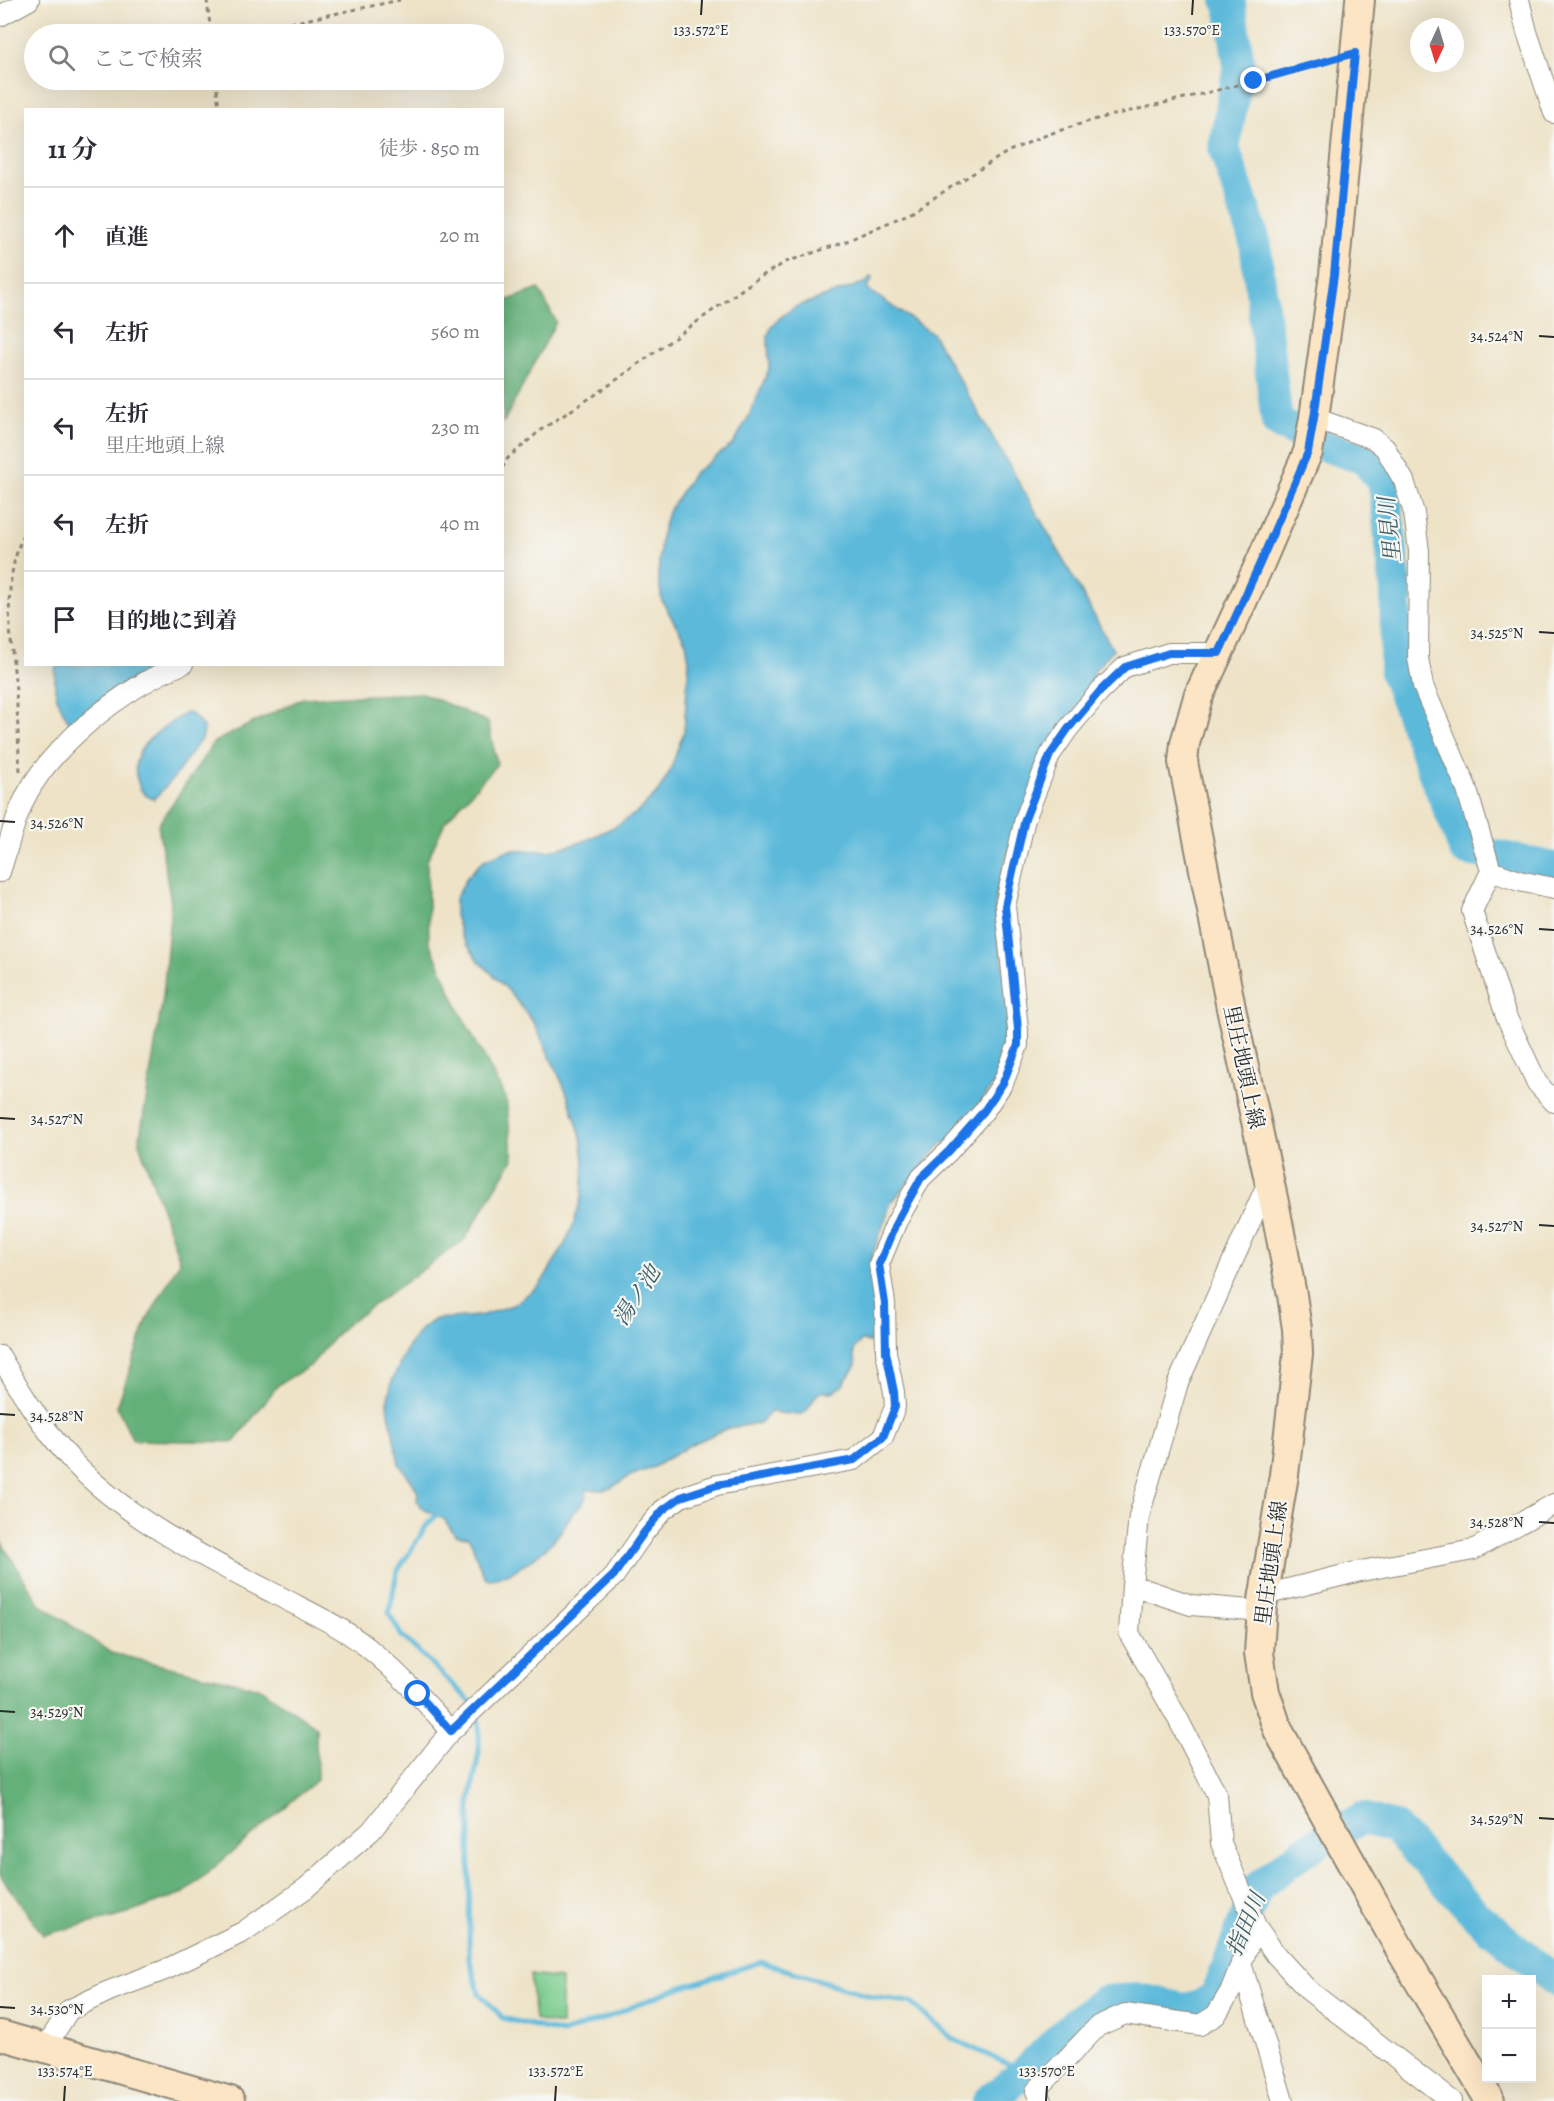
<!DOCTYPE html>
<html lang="ja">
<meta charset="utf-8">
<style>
body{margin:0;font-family:Alegreya,"Noto Serif JP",serif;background:#f7f7f7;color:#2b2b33}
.controls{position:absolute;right:18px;bottom:18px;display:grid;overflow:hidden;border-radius:0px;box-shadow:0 6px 24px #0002}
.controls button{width:54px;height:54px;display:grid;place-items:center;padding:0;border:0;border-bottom:2px solid #e1e1e2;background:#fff;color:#2b2b33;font:30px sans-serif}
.compass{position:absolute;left:1410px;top:18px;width:54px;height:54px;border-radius:50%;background:#fff;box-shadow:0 6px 24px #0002;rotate:184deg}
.stop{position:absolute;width:18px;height:18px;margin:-14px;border:4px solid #1a73e8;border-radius:50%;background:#fff}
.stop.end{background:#1a73e8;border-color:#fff;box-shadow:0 2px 6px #0008}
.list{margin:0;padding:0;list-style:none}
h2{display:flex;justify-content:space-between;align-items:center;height:78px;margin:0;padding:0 24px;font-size:26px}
h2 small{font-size:20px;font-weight:400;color:#7c7c81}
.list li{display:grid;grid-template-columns:39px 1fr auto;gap:18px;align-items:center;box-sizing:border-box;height:96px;padding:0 24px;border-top:2px solid #e1e1e2}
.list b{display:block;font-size:22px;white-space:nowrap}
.list p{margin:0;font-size:20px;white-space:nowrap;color:#7c7c81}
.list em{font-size:20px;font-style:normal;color:#7c7c81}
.icon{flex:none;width:33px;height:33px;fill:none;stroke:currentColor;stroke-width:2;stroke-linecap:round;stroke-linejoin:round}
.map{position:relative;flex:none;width:1554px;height:2101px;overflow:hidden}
.search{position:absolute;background:#fff;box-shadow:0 6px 24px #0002;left:24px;top:24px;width:480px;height:66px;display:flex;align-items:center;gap:15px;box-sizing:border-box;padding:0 21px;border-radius:33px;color:#7c7c81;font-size:22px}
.panel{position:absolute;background:#fff;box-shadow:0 6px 24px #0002;left:24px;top:108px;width:480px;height:558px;border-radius:0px}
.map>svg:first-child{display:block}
.green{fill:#7acc8e;stroke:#527c5c;stroke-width:1.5}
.forest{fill:#63b079;stroke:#476e52;stroke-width:1.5}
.water{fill:#5cb9da;stroke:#447282;stroke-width:1.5}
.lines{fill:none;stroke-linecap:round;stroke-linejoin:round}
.stream{stroke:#5cb9da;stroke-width:5}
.river{stroke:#5cb9da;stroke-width:32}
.minor-casing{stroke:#8c8779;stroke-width:22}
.secondary-casing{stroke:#8c8779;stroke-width:32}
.path{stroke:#8c8779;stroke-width:3;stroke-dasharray:4.5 4.5;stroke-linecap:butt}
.minor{stroke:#fff;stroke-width:20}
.secondary{stroke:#fce5c4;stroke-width:28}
.route{stroke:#1a73e8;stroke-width:8}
.ticks{fill:none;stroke:#2b2b2b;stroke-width:2}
.labels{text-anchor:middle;stroke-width:4.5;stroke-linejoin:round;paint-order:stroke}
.street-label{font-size:21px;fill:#2b2b2b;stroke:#f6f6f2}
.water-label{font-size:22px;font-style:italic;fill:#3c5d68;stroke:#f6f6f2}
.ticks-label{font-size:15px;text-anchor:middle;fill:#2b2b2b;stroke:#f6f6f2;stroke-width:4.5;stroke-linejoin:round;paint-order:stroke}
</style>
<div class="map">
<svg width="1554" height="2101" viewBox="0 0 1554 2101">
<rect width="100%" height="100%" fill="#f6f6f2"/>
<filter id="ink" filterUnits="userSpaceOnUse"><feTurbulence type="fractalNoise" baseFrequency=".0167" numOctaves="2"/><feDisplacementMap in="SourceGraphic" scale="12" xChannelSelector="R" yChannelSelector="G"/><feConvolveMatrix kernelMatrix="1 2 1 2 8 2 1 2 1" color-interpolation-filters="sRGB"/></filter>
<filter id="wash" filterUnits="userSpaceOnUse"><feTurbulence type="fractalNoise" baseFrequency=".008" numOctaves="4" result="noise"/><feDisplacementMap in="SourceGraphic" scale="24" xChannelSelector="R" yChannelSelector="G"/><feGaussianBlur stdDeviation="1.35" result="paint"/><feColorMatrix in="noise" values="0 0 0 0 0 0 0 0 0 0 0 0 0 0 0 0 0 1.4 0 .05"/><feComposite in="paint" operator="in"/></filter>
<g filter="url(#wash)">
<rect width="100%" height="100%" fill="#eee3c7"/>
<path class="green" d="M530 1975 561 1979V2025L535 2020Z"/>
<path class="forest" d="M539 289 556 322 503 423V302Z
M422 693 488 722 497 764 445 822 427 861 429 941 460 1012 506 1098 513 1159 465 1239 343 1327 310 1366 279 1384 234 1442 133 1440 117 1407 147 1320 180 1261 139 1143 163 997 171 903 158 825 214 742 303 698Z
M0 1540 39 1603 111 1653 262 1689 316 1727 317 1780 184 1893 124 1915 43 1935 0 1875Z"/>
<path class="water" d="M870 277 873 278 867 289 933 334 1058 550 1113 650 1092 674 1095 682 1082 698 1014 834 996 892 995 912 1012 1020 1005 1022V1043L997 1067 1004 1070 952 1143H942L891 1203 871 1259 880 1324 876 1343 862 1341C849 1351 855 1353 856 1365L842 1386 832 1392H820L815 1397 806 1412 799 1415 771 1412 760 1423 728 1428 690 1445 654 1467 630 1476 611 1488 603 1490 587 1489C585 1506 581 1504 571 1516 566 1522 563 1529 558 1535 544 1552 509 1580 487 1579 475 1565 478 1551 468 1537L455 1535 444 1519 421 1508 417 1500 418 1493 413 1483 399 1464 387 1402 392 1381 407 1348 422 1328 436 1319 480 1316 513 1305 540 1285 564 1246 574 1223 582 1195 584 1162 581 1136 566 1091 534 1023 507 989 477 959 462 937 455 916V899L468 876 484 860 509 850 549 851 582 842 618 825 639 811 658 792 670 771 684 731 689 661 686 642 662 601 658 576 661 537 668 512 693 474 733 444 749 416 769 369 768 336 771 327 781 317 795 307 867 282Z
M56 665H158L155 668 140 674 125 683 102 704 72 727C57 701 52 695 56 665Z
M186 712 193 715 204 728 203 736 173 779 154 799C143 796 140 790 137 779 127 746 164 728 186 712Z"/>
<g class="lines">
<path class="stream" d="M440 1512 427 1525 397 1572 389 1613 401 1635 474 1705
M477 1714 479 1724V1752L470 1800 469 1958 479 1993 503 2018 562 2033 601 2020 670 1991 761 1962 873 1997 910 2002 953 2039 1025 2072"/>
<path class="river" d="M1227 0 1230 4 1239 65 1224 148 1255 242 1277 422 1319 444 1365 459 1384 484 1396 591 1395 672 1437 781 1455 823 1464 849 1554 868
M988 2101 1025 2072 1077 2021 1104 2001 1141 1999 1184 2009 1200 2006 1216 1996 1257 1888 1303 1851 1362 1818 1394 1827 1479 1918 1554 1980"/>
</g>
</g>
<g filter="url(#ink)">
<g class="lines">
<defs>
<path id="minor" d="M1519 0 1527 32 1554 113
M0 16 29 0
M1314 418 1374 439 1385 448 1404 481 1414 513 1419 551 1418 658 1423 686 1466 787 1491 871 1472 911 1506 1016 1537 1083 1554 1102
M1491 871 1519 881 1554 888
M0 872C7 851 12 828 21 807 44 750 126 685 183 664
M0 1356C22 1394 45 1432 75 1464 129 1520 209 1560 277 1595 307 1611 341 1626 367 1647 398 1672 425 1701 451 1731
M1132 1585 1139 1516 1178 1383 1269 1180
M1264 1595 1356 1572 1473 1550 1554 1504
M1262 1611 1191 1605 1132 1585 1129 1633 1178 1719 1217 1795 1221 1843 1256 1926 1276 1955 1308 1990 1452 2101
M1241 1963 1283 2101
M45 2048 69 2010 109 1991 165 1970 243 1932 306 1888 371 1831 451 1731 614 1576 645 1531 663 1510 681 1497 717 1485 854 1460 883 1437 895 1407 894 1392 886 1352 885 1303 879 1264 896 1223 921 1178 949 1151 984 1111 1003 1083 1018 1045V1029L1005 906 1025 819 1050 755 1068 729 1100 691 1125 667 1169 653H1219
M1041 2101 1036 2091 1098 2026 1125 2014 1200 2025 1216 2015 1230 1992 1256 1926"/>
<path id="secondary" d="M1360 0 1334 275 1314 418 1308 452 1261 561 1198 697 1185 743 1183 762 1231 1008 1275 1207 1292 1295 1297 1329 1298 1354 1284 1475 1262 1606 1259 1653 1265 1692 1278 1730 1347 1855 1400 1949 1490 2101
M0 2035 230 2101"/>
</defs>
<use href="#minor" class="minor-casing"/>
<use href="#secondary" class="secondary-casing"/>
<path class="path" d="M207 0 211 34
M238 34 400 0
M216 80 219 110
M502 468 508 458 542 429 601 391 755 280 786 262 842 243 908 214 1009 151 1049 134 1093 120 1222 89 1331 60
M20 771C18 744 18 718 16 691 11 633 0 583 26 529"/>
<use href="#minor" class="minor"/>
<use href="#secondary" class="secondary"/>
</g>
</g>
<g class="lines" filter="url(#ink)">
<path class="route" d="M418 1694 451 1731 614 1575 645 1531 663 1510 681 1497 717 1485 854 1460 883 1437 895 1407 894 1392 886 1352 885 1303 879 1264 896 1223 921 1178 949 1151 984 1111 1003 1083 1018 1045V1029L1005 906 1025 819 1050 755 1068 729 1100 691 1125 667 1169 653H1219L1261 561 1308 452 1314 418 1334 275 1355 53 1254 81"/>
</g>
<path class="ticks" d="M701 15 702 0M1192 15 1193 0M1539 336 1554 337M1539 632 1554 633M0 821 15 822M1539 929 1554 930M0 1118 15 1119M1539 1225 1554 1226M0 1414 15 1415M1539 1522 1554 1523M0 1711 15 1712M1539 1818 1554 1819M0 2007 15 2008M64 2101 65 2086M555 2101 556 2086M1046 2101 1047 2086"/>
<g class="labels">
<g class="street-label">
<text transform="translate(1244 1067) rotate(78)" y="7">里庄地頭上線</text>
<text transform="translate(1271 1563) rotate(-82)" y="7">里庄地頭上線</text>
</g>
<g class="water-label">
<text transform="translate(1389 530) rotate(-96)" y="8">里見川</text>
<text transform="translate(636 1295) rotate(-57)" y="8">湯ノ池</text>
<text transform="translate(1245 1924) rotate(-67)" y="8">指田川</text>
</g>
</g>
<g class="ticks-label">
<text x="701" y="35">133.572°E</text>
<text x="1192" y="35">133.570°E</text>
<text x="1497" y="341">34.524°N</text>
<text x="1497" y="638">34.525°N</text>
<text x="57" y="828">34.526°N</text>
<text x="1497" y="934">34.526°N</text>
<text x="57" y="1124">34.527°N</text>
<text x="1497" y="1231">34.527°N</text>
<text x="57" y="1421">34.528°N</text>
<text x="1497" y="1527">34.528°N</text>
<text x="57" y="1717">34.529°N</text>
<text x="1497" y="1824">34.529°N</text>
<text x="57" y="2014">34.530°N</text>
<text x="65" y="2076">133.574°E</text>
<text x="556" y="2076">133.572°E</text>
<text x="1047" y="2076">133.570°E</text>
</g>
</svg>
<div class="controls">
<button>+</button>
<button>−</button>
</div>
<svg class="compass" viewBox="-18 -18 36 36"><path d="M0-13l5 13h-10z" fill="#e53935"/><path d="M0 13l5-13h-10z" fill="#7c7c81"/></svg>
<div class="stop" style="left:418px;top:1694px"></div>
<div class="stop end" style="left:1254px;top:81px"></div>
<div class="search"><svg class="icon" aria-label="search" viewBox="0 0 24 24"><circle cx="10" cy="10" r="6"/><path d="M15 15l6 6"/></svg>ここで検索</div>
<section class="panel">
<h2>11 分<small>徒歩 · 850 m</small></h2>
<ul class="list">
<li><svg class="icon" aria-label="ahead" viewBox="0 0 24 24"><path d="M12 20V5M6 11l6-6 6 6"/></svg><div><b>直進</b></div><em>20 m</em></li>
<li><svg class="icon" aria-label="left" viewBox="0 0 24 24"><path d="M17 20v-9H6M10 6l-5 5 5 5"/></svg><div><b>左折</b></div><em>560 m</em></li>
<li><svg class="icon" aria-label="left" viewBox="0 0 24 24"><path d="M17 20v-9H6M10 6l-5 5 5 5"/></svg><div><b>左折</b><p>里庄地頭上線</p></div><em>230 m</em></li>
<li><svg class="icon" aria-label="left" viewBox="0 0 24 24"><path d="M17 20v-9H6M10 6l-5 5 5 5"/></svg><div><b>左折</b></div><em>40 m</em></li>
<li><svg class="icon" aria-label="arrive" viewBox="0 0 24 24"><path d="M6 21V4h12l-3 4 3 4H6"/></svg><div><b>目的地に到着</b></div></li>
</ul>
</section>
</div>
